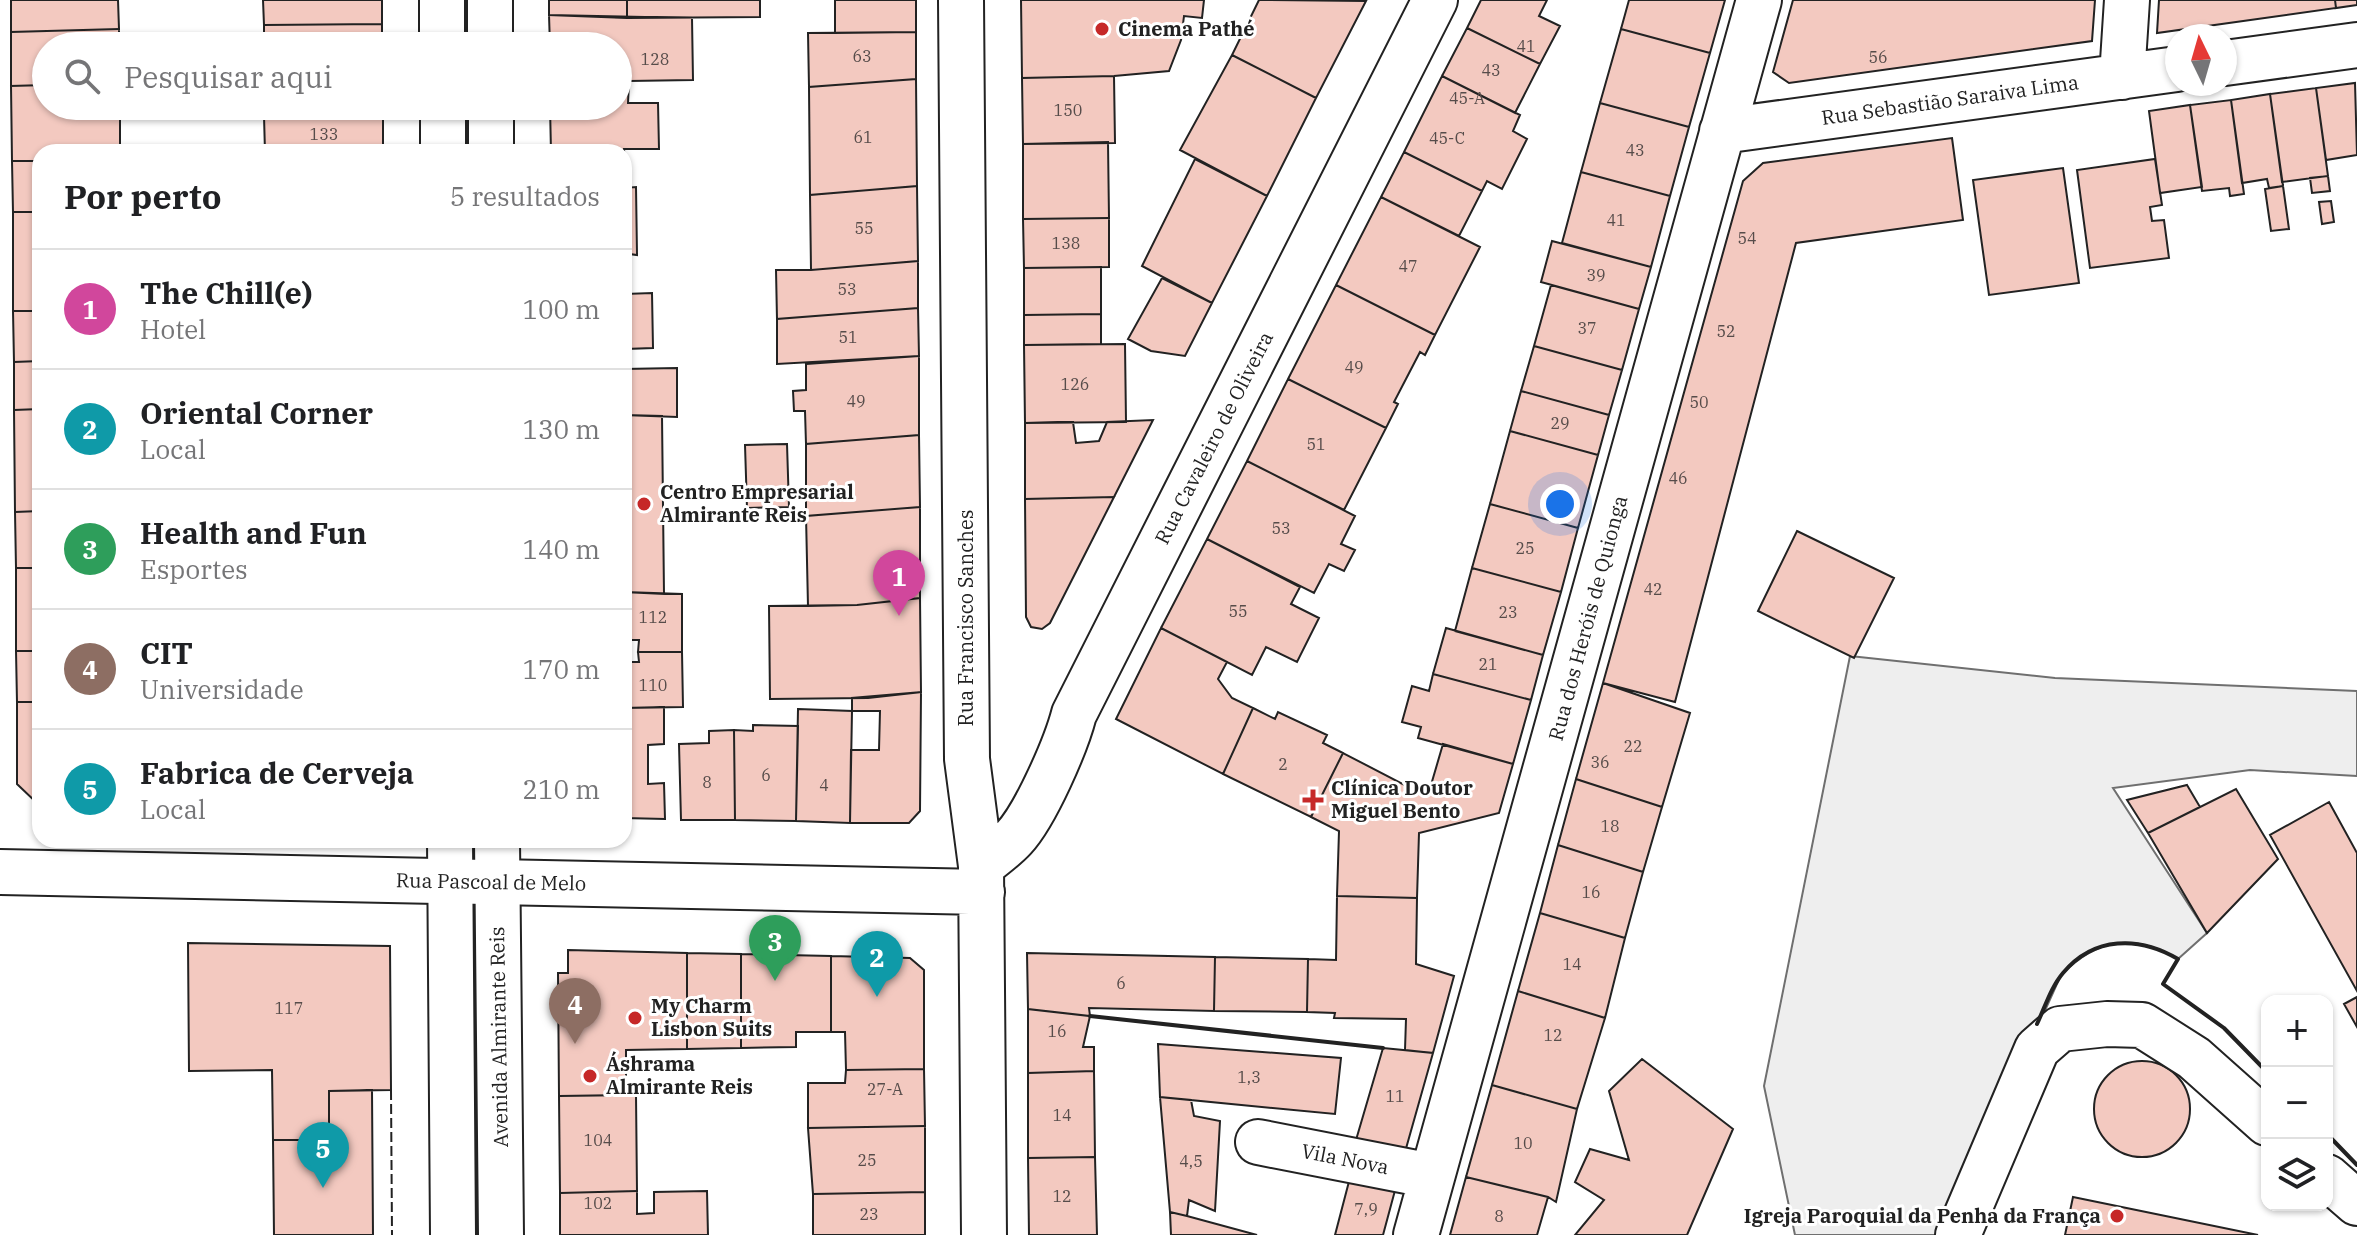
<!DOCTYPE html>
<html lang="pt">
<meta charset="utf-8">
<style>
body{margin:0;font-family:"IBM Plex Serif",serif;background:#f2f2f2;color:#202124}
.controls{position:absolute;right:24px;bottom:24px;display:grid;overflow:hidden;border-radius:16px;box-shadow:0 2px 6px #0004}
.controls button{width:72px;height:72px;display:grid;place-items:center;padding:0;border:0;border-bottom:2px solid #e0e0e0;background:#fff;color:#202124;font:40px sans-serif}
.compass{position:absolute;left:2165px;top:24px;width:72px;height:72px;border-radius:50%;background:#fff;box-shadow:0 2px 6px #0004;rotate:355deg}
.you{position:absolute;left:1560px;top:504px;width:28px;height:28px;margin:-20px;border:6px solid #fff;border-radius:50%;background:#1a73e8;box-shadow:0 0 0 12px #1a73e833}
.badge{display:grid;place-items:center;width:52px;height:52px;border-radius:50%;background:#2563eb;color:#fff;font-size:26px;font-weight:700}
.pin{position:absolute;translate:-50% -66px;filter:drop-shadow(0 2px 4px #0008)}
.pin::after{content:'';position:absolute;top:42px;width:28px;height:24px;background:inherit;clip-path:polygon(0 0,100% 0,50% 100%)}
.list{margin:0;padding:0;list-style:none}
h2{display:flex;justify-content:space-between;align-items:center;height:104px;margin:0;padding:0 32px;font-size:34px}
h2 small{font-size:26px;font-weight:400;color:#757577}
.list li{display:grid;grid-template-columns:52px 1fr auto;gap:24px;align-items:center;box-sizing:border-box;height:120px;padding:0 32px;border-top:2px solid #e0e0e0}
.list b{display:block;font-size:30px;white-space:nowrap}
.list p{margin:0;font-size:26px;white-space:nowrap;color:#757577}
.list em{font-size:26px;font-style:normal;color:#757577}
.icon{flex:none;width:44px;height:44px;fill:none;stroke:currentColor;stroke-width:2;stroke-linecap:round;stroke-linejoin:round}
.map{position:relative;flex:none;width:2357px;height:1235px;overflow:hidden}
.search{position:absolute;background:#fff;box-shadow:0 2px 6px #0004;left:32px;top:32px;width:600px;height:88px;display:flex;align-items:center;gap:20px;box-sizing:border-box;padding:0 28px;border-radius:44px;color:#757577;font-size:30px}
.panel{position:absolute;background:#fff;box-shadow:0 2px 6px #0004;left:32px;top:144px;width:600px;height:704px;border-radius:24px}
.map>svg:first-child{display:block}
.green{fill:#eee;stroke:#6f6f6f;stroke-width:2}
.building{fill:#f3c9c0;stroke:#222;stroke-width:2}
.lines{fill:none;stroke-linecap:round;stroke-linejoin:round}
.minor-casing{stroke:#222;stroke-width:48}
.major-casing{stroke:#222;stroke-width:48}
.minor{stroke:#fff;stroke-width:44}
.major{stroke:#fff;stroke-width:44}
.fence{stroke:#222;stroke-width:2;stroke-dasharray:10 4;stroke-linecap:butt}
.wall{stroke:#222;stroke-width:4}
.poi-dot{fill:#c62828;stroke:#fff;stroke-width:3}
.labels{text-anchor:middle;stroke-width:6;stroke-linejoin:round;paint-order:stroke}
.number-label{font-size:16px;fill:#564c4a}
.poi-label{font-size:20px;font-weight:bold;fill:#222;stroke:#fff;text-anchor:start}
.street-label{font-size:20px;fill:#222;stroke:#fff}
</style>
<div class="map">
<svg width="2357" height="1235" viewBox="0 0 2357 1235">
<rect width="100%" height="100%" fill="#fff"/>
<path class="green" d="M1850 656 2055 678 2357 691V776L2250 770 2113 788 2207 933 2178 959C2133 933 2098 938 2061 975L1944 1235H1795L1764 1086Z"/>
<path class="building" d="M11 0H118L119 29 11 32Z
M263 0H382V24L264 25Z
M549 0H627V18L549 15Z
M627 0H760V17L627 18Z
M835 0H916V32L835 33Z
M1021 0H1204L1202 18 1184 16 1181 40 1169 71 1114 76 1022 78Z
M1259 0 1366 1 1316 98 1232 55Z
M1481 0H1547L1539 16 1560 26 1540 64 1467 28Z
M1629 0H1725L1710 53 1621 29Z
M1793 0H2095L2092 41 1789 83 1773 72Z
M2159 0H2335L2336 8 2157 33Z
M2335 0H2357V5L2336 8Z
M549 15 692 18 693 80 629 81 627 72H618V46H550Z
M382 24V46H264V25Z
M1467 28 1540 64 1515 113 1442 76Z
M119 29V46H46V85L11 86V32Z
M1621 29 1710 53 1689 127 1600 103Z
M916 32V79L809 87 808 33Z
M1232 55 1316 98 1267 196 1180 150Z
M1114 76 1115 143 1023 144 1022 78Z
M1442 76 1520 115 1513 131 1527 139 1502 189 1487 181 1482 191 1404 152Z
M916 79 917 186 810 195 809 87Z
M618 81H629L628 103H658L659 149H624L625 167 624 152H551L550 106H618Z
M2355 83 2357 155 2326 160 2316 88Z
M45 85 46 106H120V152H63V147L47 148V152H40V161H12L11 86Z
M2316 88 2328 176 2282 182 2270 94Z
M2270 94 2283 186 2269 188 2267 179 2242 183 2231 100Z
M2231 100 2244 194 2230 196 2229 188 2202 191 2190 105Z
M1600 103 1689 127 1670 196 1581 172Z
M2190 105 2202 187 2160 193 2149 111Z
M264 106H383V114L264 116Z
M383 114V152H265L264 116Z
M1952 138 1963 220 1796 243 1675 702 1603 683 1743 181 1763 163Z
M1108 142 1109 218 1023 219V144Z
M1404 152 1482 191 1459 236 1381 197Z
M1195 159 1267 196 1212 303 1142 266Z
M2155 159 2162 205 2150 207 2152 221 2164 220 2169 258 2090 268 2077 170Z
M12 161H40V212H13Z
M624 167 625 188 636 187 637 255 629 254V273H625Z
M2063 168 2079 283 1989 295 1973 180Z
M1581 172 1670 196 1651 267 1562 243Z
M2328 176 2330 191 2312 193 2310 178Z
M917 186 918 261 811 270 810 195Z
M2283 186 2289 229 2271 231 2265 189Z
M1381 197 1480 247 1435 335 1336 285Z
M2331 201 2334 222 2322 224 2319 202Z
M13 212H40V311H13Z
M1109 218V267L1024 268 1023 219Z
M1552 241 1651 267 1639 309 1541 282Z
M918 261V308L777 319 776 270H811Z
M1101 267V314L1024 315V268Z
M624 273 625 294 652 293 653 348 626 349 624 369Z
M1162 278 1212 303 1185 356 1151 351 1128 339Z
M1336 285 1435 335 1425 355 1420 352 1394 402 1398 404 1386 428 1288 379Z
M1551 285 1639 309 1622 370 1534 346Z
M918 308 919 356 777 364V319Z
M13 311H40V361L14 362Z
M1101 314V344L1024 345V315Z
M1125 344 1126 422 1025 423 1024 345Z
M1534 346 1622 370 1609 415 1521 391Z
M919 356V435L806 444 805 411H794L793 391 806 390V364Z
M40 361V409L14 410V362Z
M677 368V417L624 415V369Z
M1288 379 1386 428 1344 510 1247 461Z
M1521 391 1609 415 1598 455 1510 431Z
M40 409V511L15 512 14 410Z
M624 415 662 416 664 594 624 592Z
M1153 420 1114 497 1025 499V423L1073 422 1076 443 1099 441 1107 422Z
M1510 431 1598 455 1578 528 1490 504Z
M919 435 920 507 806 516V444Z
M787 444 789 507 747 508 745 445Z
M1247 461 1355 516 1341 544 1355 550 1344 571 1329 564 1314 593 1207 539Z
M1114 497 1050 623 1042 629 1031 627 1026 617 1025 499Z
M1490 504 1578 528 1561 592 1472 568Z
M920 507V598L857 605 808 606 806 516Z
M40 511V568H16L15 512Z
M1797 531 1894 578 1854 658 1758 611Z
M1207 539 1300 587 1291 604 1319 618 1297 662 1266 647 1252 675 1161 628Z
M16 568H40V651H16Z
M1472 568 1561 592 1543 655 1455 631Z
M624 592 682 594V652H638L639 640H624Z
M920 598 921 692 868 698 770 699 769 606 857 605Z
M1161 628 1227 662 1218 679 1232 698 1253 708 1223 774 1116 719Z
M1446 628 1543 655 1531 700 1433 674Z
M16 651H40V702H17Z
M638 652H682L683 707 624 708V662H639Z
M1433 674 1531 700 1513 764 1418 738 1421 727 1402 722 1412 686 1429 691Z
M1603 683 1690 713 1662 807 1576 779Z
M921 692 920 811 909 823H850L851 750H879L880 711H852V698Z
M17 702H40V806L17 784Z
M664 707V744L648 745V784L664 783 665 819 624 818V708Z
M1253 708 1275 719 1278 712 1327 735 1323 743 1343 753 1311 817 1223 774Z
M798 709 852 711 850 823 796 821Z
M753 725 798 726 796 821 735 820 734 730 753 731Z
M734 730 735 820H681L679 744 709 743V731Z
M1443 744 1513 764 1499 813 1419 833 1417 898 1337 896 1339 831 1311 817 1343 753 1414 790 1431 785Z
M1576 779 1662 807 1643 872 1558 845Z
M2187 785 2200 807 2148 833 2127 800Z
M2236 789 2278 859 2207 933 2148 833Z
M2329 802 2357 853V991L2270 835Z
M1558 845 1643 872 1625 938 1540 913Z
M1337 896 1417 898 1416 964 1454 976 1433 1053 1405 1050 1406 1019 1334 1018 1335 1013 1307 1012 1308 959 1336 960Z
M1540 913 1625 938 1605 1018 1518 991Z
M188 943 390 946 391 1090 329 1091V1140H273L272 1070 189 1071Z
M568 950 687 953V1049L626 1050V1095L559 1096 558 973H568Z
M687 953 741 954V1048L687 1049Z
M1027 953 1215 957 1214 1011 1089 1008 1090 1016 1028 1009Z
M741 954 831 956V1032H796V1047L741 1048Z
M831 956 910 958 924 970V1069L846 1070 845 1032H831Z
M1215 957 1308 959 1307 1012 1214 1011Z
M1518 991 1605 1018 1577 1109 1492 1085Z
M2357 997V1027L2344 1004Z
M1028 1009 1090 1016 1083 1047H1094V1071L1028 1073Z
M1158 1044 1341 1058 1335 1114 1160 1097Z
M1383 1048 1433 1053 1405 1152 1356 1140Z
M1642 1059 1733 1129 1687 1235H1575L1604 1200 1575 1182 1590 1149 1629 1160 1609 1091Z
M2094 1109a48 48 0 1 1 96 0a48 48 0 1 1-96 0Z
M924 1069 925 1126 808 1128V1083H845L846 1070Z
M1094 1071 1095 1157 1028 1158V1073Z
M1492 1085 1577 1109 1556 1202 1548 1197 1466 1177Z
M372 1090 373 1235H274L273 1140H329V1091Z
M636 1095 637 1191 560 1193 559 1096Z
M1160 1097 1191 1100 1194 1116 1220 1121 1215 1211 1189 1200 1187 1216 1170 1212Z
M925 1126V1192L813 1194 808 1128Z
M1095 1157 1097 1235H1029L1028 1158Z
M1352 1170 1397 1183 1383 1235H1335Z
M1466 1177 1548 1197 1537 1235H1450Z
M637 1191V1214L654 1213V1192L707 1191 708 1235H560V1193Z
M925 1192V1235H813V1194Z
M2073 1197 2258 1235H2065Z
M1170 1212 1187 1216 1257 1235H1171Z"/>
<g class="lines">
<defs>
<path id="minor" d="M961 0 967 759 981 866 984 1235
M2225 63 2357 45
M2122 77 2127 0
M1722 131 2177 69
M981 866C992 857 1005 848 1014 838 1036 814 1066 745 1074 714L1435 0
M0 872 982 892
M1258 1142 1432 1176
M2327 1177 2357 1203
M1416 1235 1759 0
M1958 1235 2037 1049 2060 1029 2107 1024 2142 1025 2194 1058 2267 1123"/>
<path id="major" d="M442 0V46
M490 0V46
M443 106V152
M491 106V152
M450 840 453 1235
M497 840 501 1235"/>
</defs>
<use href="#minor" class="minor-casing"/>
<use href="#major" class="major-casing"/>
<use href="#minor" class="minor"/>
<use href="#major" class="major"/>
<path class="fence" d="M391 1090 392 1235"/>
<path class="wall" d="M1090 1016 1383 1048
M2037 1024C2045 1007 2051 987 2063 973 2094 936 2139 936 2178 959L2163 984 2224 1028 2267 1072
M2327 1134 2357 1165"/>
</g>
<g class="poi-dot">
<circle cx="1102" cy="29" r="8"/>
<circle cx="644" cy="504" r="8"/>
<path d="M1309 788h8v8h8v8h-8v8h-8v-8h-8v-8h8z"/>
<circle cx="635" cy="1018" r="8"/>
<circle cx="590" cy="1076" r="8"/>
<circle cx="2117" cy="1216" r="8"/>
</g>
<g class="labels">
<g class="number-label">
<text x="1526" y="52">41</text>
<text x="862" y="62">63</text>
<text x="1878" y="63">56</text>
<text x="655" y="65">128</text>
<text x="1491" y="76">43</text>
<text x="1467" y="104">45-A</text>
<text x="1068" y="116">150</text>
<text x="324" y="140">133</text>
<text x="863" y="143">61</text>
<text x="1447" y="144">45-C</text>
<text x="1635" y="156">43</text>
<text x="1616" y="226">41</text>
<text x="864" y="234">55</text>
<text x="1747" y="244">54</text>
<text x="1066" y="249">138</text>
<text x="1408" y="272">47</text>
<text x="1596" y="281">39</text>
<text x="847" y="295">53</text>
<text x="1587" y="334">37</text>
<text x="1726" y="337">52</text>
<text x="848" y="343">51</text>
<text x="1354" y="373">49</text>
<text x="1075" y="390">126</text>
<text x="856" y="407">49</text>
<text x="1699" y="408">50</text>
<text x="1560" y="429">29</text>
<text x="1316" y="450">51</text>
<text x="1678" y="484">46</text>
<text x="1281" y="534">53</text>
<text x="1525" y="554">25</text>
<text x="1653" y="595">42</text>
<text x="1238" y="617">55</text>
<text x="1508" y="618">23</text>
<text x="653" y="623">112</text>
<text x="1488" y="670">21</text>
<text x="653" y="691">110</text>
<text x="1633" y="752">22</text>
<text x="1600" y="768">36</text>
<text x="1283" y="770">2</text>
<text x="766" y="781">6</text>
<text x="707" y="788">8</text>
<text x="824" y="791">4</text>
<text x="1610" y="832">18</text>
<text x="1591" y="898">16</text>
<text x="1572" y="970">14</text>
<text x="1121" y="989">6</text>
<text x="289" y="1014">117</text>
<text x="1057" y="1037">16</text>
<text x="1553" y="1041">12</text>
<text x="1249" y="1083">1,3</text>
<text x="885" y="1095">27-A</text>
<text x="1395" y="1102">11</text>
<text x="1062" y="1121">14</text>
<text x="598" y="1146">104</text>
<text x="1523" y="1149">10</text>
<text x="867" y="1166">25</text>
<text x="1191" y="1167">4,5</text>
<text x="1062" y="1202">12</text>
<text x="598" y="1209">102</text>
<text x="1366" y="1215">7,9</text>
<text x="869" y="1220">23</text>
<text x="1499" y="1222">8</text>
</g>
<g class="poi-label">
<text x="1118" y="36">Cinema Pathé</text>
<text x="660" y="499">Centro Empresarial<tspan x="660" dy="23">Almirante Reis</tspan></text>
<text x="1331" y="795">Clínica Doutor<tspan x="1331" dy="23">Miguel Bento</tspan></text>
<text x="651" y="1013">My Charm<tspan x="651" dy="23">Lisbon Suits</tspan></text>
<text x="606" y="1071">Áshrama<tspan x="606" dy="23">Almirante Reis</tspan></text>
<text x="2101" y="1223" text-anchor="end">Igreja Paroquial da Penha da França</text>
</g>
<g class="street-label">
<text transform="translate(1950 100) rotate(-8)" y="7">Rua Sebastião Saraiva Lima</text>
<text transform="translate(1214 438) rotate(-63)" y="7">Rua Cavaleiro de Oliveira</text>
<text transform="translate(966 618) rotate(-90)" y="7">Rua Francisco Sanches</text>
<text transform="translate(1588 618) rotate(-75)" y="7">Rua dos Heróis de Quionga</text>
<text transform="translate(491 882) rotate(1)" y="7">Rua Pascoal de Melo</text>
<text transform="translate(499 1037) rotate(-91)" y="7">Avenida Almirante Reis</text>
<text transform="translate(1345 1159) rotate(11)" y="7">Vila Nova</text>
</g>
</g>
</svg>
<div class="controls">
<button>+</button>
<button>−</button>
<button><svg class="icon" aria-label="layers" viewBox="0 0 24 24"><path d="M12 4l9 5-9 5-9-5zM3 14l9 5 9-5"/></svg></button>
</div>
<svg class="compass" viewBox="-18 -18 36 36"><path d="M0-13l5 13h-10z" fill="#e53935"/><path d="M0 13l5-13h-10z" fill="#757577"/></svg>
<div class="you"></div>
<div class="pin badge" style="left:899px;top:616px;background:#d1479c">1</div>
<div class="pin badge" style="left:877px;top:997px;background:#0f9aa8">2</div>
<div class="pin badge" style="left:775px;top:981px;background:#2e9e5b">3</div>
<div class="pin badge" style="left:575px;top:1044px;background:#8d6e63">4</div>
<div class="pin badge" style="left:323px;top:1188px;background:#0f9aa8">5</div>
<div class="search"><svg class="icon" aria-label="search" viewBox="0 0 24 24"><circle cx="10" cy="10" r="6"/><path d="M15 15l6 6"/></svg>Pesquisar aqui</div>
<section class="panel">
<h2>Por perto<small>5 resultados</small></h2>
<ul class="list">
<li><span class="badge" style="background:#d1479c">1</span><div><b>The Chill(e)</b><p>Hotel</p></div><em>100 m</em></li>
<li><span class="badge" style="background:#0f9aa8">2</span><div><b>Oriental Corner</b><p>Local</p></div><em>130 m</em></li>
<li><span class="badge" style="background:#2e9e5b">3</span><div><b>Health and Fun</b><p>Esportes</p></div><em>140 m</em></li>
<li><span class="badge" style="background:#8d6e63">4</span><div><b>CIT</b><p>Universidade</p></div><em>170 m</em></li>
<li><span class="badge" style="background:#0f9aa8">5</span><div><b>Fabrica de Cerveja</b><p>Local</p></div><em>210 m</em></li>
</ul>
</section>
</div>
